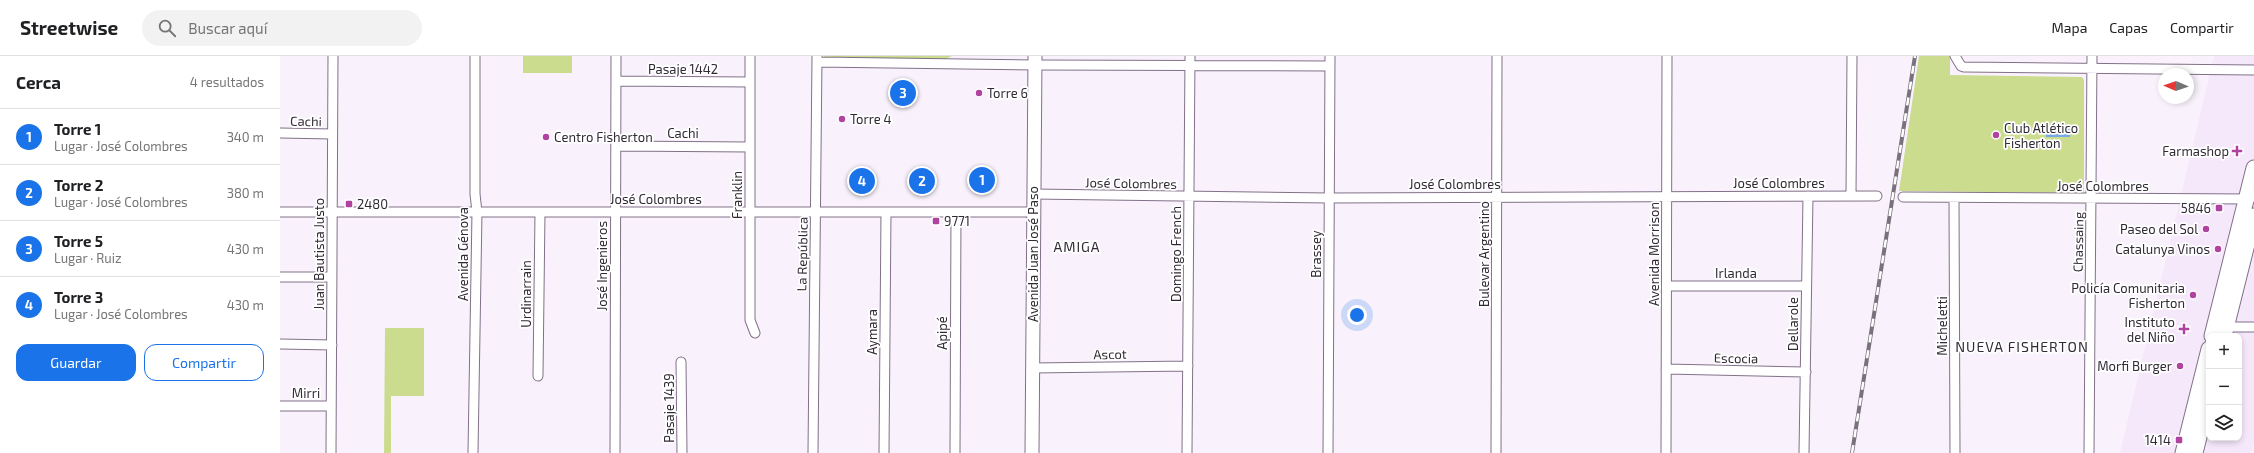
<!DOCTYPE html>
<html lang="es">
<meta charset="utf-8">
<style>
body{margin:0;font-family:"Exo 2",sans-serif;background:#f2f2f2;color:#202124}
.controls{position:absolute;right:12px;bottom:12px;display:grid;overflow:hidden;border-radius:8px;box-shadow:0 2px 6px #0003}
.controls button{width:36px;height:36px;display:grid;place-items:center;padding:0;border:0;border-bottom:1px solid #e0e0e0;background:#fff;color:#202124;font:20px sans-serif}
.compass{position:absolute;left:1878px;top:12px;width:36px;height:36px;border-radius:50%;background:#fff;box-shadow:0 2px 6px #0003;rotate:272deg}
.you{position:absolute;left:1077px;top:259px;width:14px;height:14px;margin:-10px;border:3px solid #fff;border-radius:50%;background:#1a73e8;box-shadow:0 0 0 6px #1a73e833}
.badge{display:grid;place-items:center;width:26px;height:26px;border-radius:50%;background:#1a73e8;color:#fff;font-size:13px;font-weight:700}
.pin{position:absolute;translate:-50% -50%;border:2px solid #fff;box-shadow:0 1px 4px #0006}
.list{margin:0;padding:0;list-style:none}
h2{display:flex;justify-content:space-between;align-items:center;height:52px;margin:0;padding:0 16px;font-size:17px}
h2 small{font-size:13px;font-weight:400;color:#757577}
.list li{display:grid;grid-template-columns:26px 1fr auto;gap:12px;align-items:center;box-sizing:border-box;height:56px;padding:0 16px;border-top:1px solid #e0e0e0}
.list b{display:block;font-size:15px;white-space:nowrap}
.list p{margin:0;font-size:13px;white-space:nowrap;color:#757577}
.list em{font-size:13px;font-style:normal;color:#757577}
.actions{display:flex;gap:8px;padding:12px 16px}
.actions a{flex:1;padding:9px 0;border:1px solid #1a73e8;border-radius:12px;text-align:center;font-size:14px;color:#1a73e8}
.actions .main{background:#1a73e8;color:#fff}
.icon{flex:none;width:22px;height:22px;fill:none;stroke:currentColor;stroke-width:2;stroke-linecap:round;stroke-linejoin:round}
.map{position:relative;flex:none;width:1974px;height:397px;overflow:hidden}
header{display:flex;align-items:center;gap:24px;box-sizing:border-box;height:56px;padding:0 20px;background:#fff;border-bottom:1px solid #e0e0e0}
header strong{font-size:19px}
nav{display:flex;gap:22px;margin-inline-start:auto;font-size:14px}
.search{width:280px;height:36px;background:#f2f2f2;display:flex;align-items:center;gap:10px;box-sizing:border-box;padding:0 14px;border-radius:22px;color:#757577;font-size:15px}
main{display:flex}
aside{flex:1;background:#fff}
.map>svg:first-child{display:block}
.built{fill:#f5e8fb;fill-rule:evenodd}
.green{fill:#cbdc8e}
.water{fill:#78a8e6}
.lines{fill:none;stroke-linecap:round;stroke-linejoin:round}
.minor-casing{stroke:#817188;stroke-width:11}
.secondary-casing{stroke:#817188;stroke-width:15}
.primary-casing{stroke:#817188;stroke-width:17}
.minor{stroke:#fff;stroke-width:9}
.secondary{stroke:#fff;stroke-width:13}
.primary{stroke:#fff;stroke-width:15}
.rail-casing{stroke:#79727c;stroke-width:4}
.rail{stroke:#fff;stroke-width:2.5;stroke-dasharray:8;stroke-linecap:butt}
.poi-dot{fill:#b042a0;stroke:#fff;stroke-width:1.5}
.labels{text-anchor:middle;stroke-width:3.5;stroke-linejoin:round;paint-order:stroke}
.street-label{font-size:13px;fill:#312a34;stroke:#fff}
.poi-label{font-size:13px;fill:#312a34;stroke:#fff;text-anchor:end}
.neighbourhood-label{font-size:14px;letter-spacing:1px;fill:#312a34;stroke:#fff}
</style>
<header>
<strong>Streetwise</strong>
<div class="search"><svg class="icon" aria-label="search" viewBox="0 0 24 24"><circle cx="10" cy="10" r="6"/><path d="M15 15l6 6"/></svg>Buscar aquí</div>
<nav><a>Mapa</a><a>Capas</a><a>Compartir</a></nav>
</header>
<main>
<aside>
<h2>Cerca<small>4 resultados</small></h2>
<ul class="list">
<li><span class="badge">1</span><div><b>Torre 1</b><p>Lugar · José Colombres</p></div><em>340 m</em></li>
<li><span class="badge">2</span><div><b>Torre 2</b><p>Lugar · José Colombres</p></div><em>380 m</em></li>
<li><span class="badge">3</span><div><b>Torre 5</b><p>Lugar · Ruiz</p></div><em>430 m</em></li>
<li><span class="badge">4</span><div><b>Torre 3</b><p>Lugar · José Colombres</p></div><em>430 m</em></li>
</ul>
<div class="actions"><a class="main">Guardar</a><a>Compartir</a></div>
</aside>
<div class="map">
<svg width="1974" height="397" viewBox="0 0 1974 397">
<rect width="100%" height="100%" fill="#f9f2fc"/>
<path class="built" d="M1934 0H1974V385L1971 397H1840ZM1929 280H1959V382H1929Z"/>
<path class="green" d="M243 0H292V17H243Z
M544 0H672L664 4 545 3Z
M1639 0H1670V19L1802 21 1804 24V137L1619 135Z
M105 272H144V340H111V397H104Z"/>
<path class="water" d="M1766 71 1791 72 1790 81H1766Z"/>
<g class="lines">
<defs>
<path id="minor" d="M470 0V264L475 277
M1675 0 1681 10 1684 11 1974 14
M537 6 755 9 1050 10
M336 25 470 26
M0 77 52 78
M336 90 470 91
M753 138 1049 142 1597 140
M1571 139 1572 0
M1623 141 1970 143
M1674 142 1675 397
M0 156H752
M0 221H52
M1387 230H1526
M1941 271H1974
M0 288 52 289
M401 306 402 397
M752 312 908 310
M1386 313 1526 316
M258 320 260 156
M0 350H51
M51 397 53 0
M193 397 197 156 195 138V0
M335 397 336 0
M533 397 537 1
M604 397 606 156
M675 397 676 156
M907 397 910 0
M1048 397 1050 0
M1216 397 1217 0
M1386 397 1387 0
M1524 397 1528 140
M1809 397 1812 0"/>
<path id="secondary" d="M752 397 755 0"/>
<path id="primary" d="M1932 280 1974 112
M1944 280 1974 160
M1903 397 1929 293
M1915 397 1929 341"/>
</defs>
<use href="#minor" class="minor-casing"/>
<use href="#secondary" class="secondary-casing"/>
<use href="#primary" class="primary-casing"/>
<use href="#minor" class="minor"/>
<use href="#secondary" class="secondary"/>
<use href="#primary" class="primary"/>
<defs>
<path id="rail" d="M1572 397 1635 0"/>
</defs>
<use href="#rail" class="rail-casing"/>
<use href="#rail" class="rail"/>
</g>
<g class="poi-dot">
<circle cx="699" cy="37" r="4"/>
<circle cx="562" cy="63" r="4"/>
<circle cx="1716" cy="79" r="4"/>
<circle cx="266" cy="81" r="4"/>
<path d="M1955 89h4v4h4v4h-4v4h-4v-4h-4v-4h4z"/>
<rect x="65" y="144" width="8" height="8" rx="2"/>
<rect x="1935" y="148" width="8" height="8" rx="2"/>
<rect x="652" y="161" width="8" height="8" rx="2"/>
<circle cx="1926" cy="173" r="4"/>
<circle cx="1938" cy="193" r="4"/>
<circle cx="1913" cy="239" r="4"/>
<path d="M1902 267h4v4h4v4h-4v4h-4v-4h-4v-4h4z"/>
<circle cx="1900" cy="310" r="4"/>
<rect x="1895" y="380" width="8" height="8" rx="2"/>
</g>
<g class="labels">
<g class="street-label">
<text x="403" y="18">Pasaje 1442</text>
<text transform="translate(26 65) rotate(1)" y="5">Cachi</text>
<text x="403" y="82">Cachi</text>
<text transform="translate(851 127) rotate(1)" y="5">José Colombres</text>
<text x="1499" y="132">José Colombres</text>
<text x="1175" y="133">José Colombres</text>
<text x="1823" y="135">José Colombres</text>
<text transform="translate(457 139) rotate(-90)" y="5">Franklin</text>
<text x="376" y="148">José Colombres</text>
<text transform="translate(1798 186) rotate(-89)" y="5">Chassaing</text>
<text transform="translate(39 198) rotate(-90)" y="5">Juan Bautista Justo</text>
<text transform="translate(183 198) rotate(-90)" y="5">Avenida Génova</text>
<text transform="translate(522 198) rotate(-89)" y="5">La República</text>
<text transform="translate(753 198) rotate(-90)" y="5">Avenida Juan José Paso</text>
<text transform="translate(896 198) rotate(-90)" y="5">Domingo French</text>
<text transform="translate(1036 198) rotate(-90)" y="5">Brassey</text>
<text transform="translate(1204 198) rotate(-90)" y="5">Bulevar Argentino</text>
<text transform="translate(1374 198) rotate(-90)" y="5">Avenida Morrison</text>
<text transform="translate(322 210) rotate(-90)" y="5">José Ingenieros</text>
<text x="1456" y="222">Irlanda</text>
<text transform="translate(246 238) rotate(-90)" y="5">Urdinarrain</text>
<text transform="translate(1513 268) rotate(-90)" y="5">Dellarole</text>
<text transform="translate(1662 270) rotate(-90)" y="5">Micheletti</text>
<text transform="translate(592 276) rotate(-90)" y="5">Aymara</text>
<text transform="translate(662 277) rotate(-90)" y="5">Apipé</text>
<text transform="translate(830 298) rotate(-1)" y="5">Ascot</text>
<text transform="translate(1456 302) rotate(1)" y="5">Escocia</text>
<text x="26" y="342">Mirri</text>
<text transform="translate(389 352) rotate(-90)" y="5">Pasaje 1439</text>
</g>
<g class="poi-label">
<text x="707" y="42" text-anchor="start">Torre 6</text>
<text x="570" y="68" text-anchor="start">Torre 4</text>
<text x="1724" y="77" text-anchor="start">Club Atlético<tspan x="1724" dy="15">Fisherton</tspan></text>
<text x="274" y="86" text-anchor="start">Centro Fisherton</text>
<text x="1949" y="100">Farmashop</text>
<text x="77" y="153" text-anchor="start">2480</text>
<text x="1931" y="157">5846</text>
<text x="664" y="170" text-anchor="start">9771</text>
<text x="1918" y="178">Paseo del Sol</text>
<text x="1930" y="198">Catalunya Vinos</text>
<text x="1905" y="237">Policía Comunitaria<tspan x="1905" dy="15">Fisherton</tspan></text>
<text x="1895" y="271">Instituto<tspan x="1895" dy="15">del Niño</tspan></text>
<text x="1892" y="315">Morfi Burger</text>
<text x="1891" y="389">1414</text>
</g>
<g class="neighbourhood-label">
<text x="797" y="196">AMIGA</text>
<text x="1742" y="296">NUEVA FISHERTON</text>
</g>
</g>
</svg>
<div class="controls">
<button>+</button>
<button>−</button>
<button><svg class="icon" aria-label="layers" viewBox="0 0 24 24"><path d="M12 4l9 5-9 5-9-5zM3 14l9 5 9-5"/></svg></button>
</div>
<svg class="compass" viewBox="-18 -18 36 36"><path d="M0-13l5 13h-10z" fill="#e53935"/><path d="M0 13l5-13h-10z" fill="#757577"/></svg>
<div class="you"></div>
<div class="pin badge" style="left:702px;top:124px">1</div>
<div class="pin badge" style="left:642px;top:125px">2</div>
<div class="pin badge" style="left:623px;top:37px">3</div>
<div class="pin badge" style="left:582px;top:125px">4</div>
</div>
</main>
